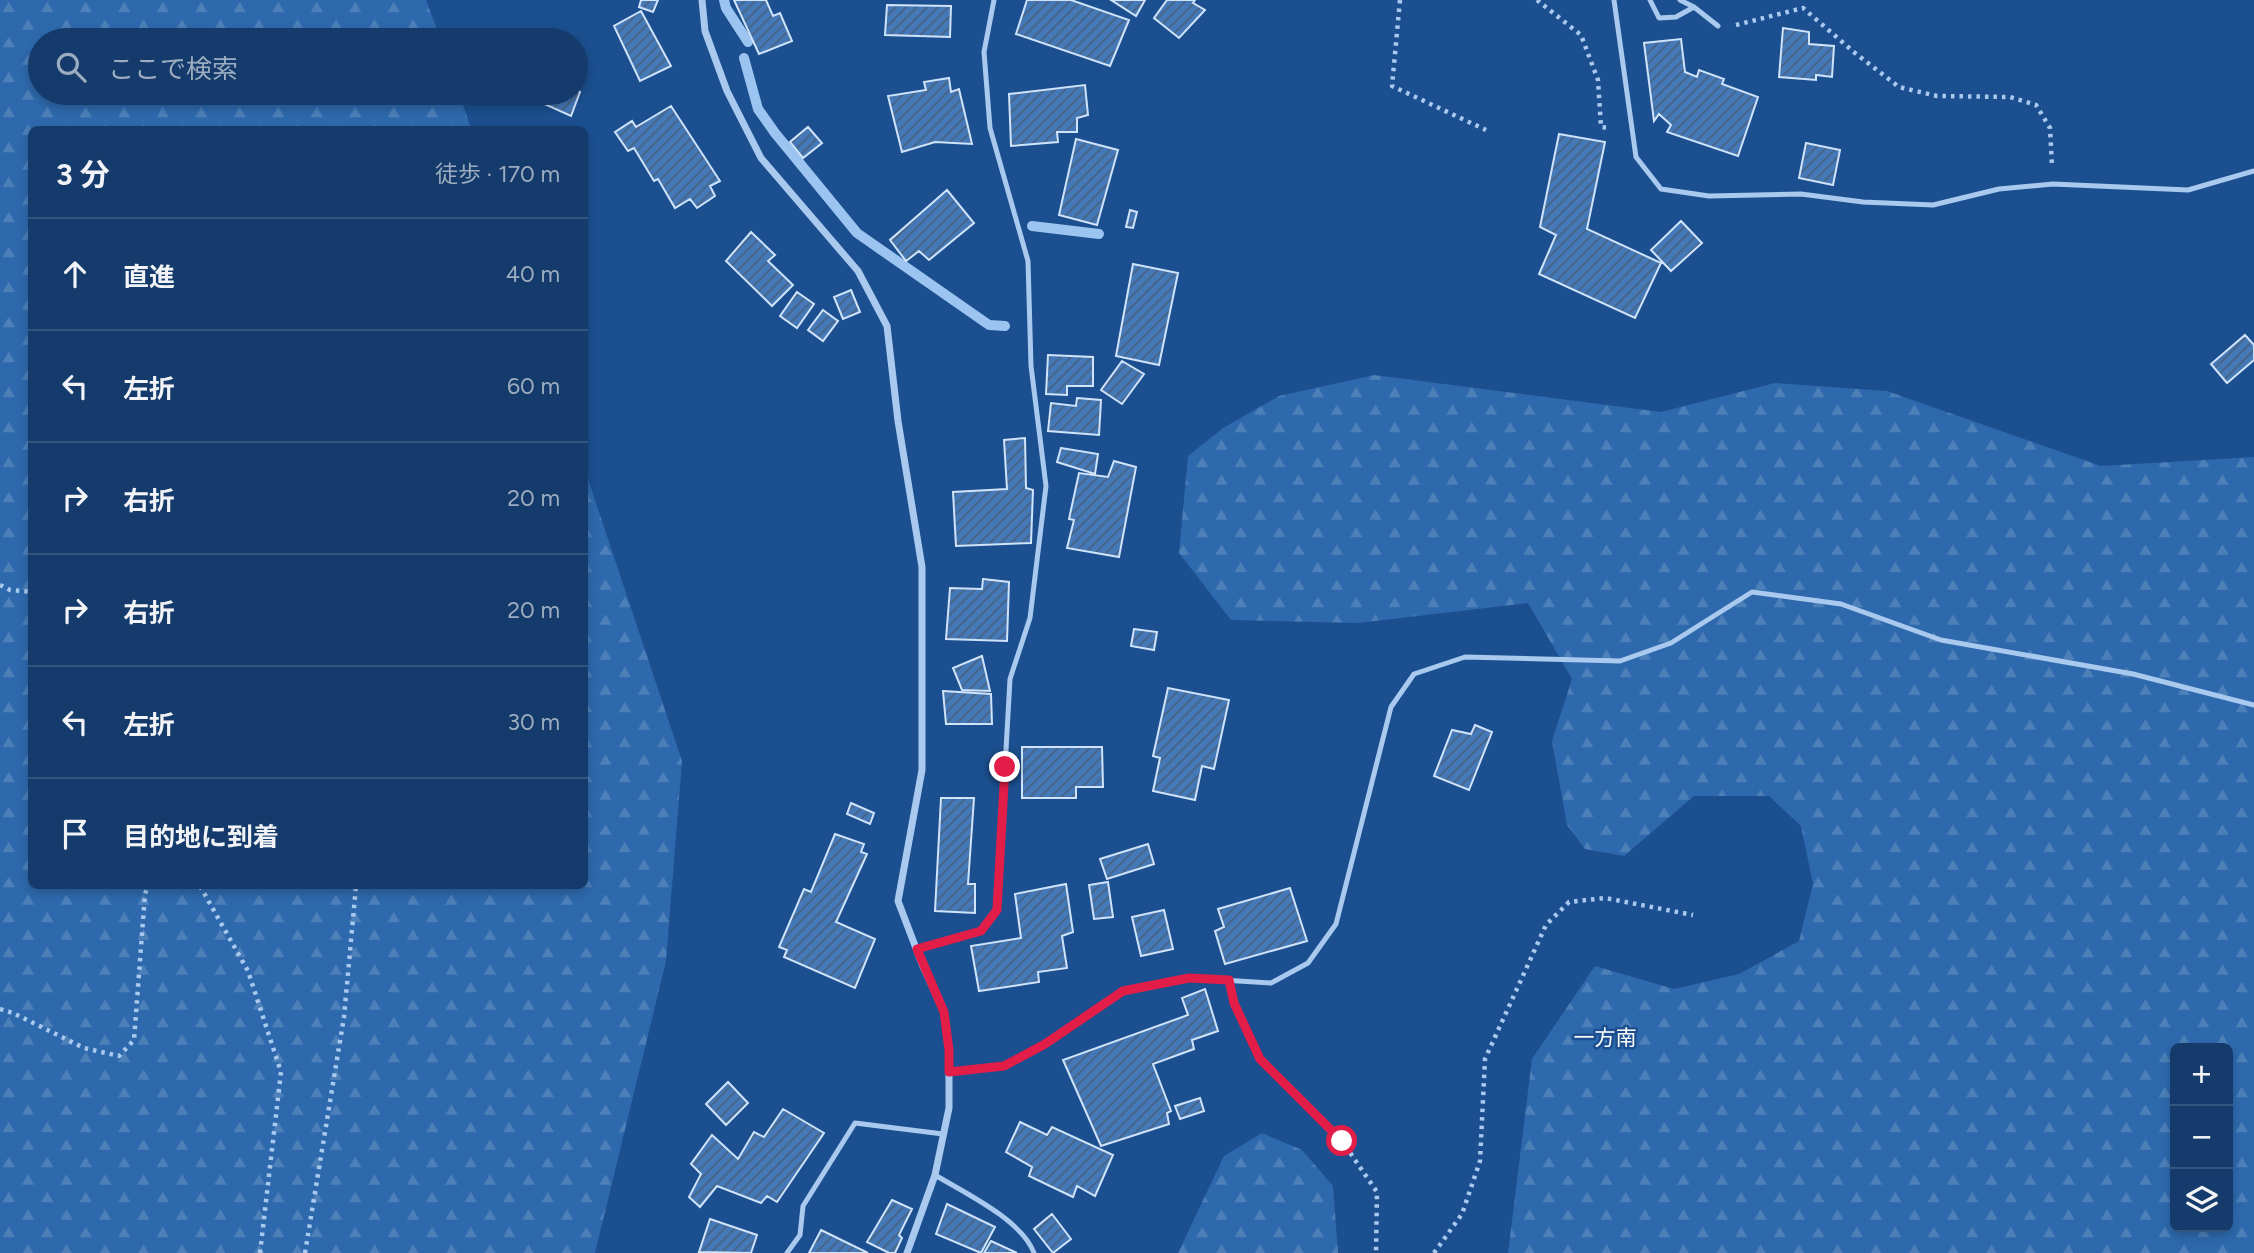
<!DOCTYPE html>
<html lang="ja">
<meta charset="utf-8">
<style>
body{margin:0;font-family:Figtree,"Noto Sans JP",sans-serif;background:#214673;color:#f1f3f6}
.controls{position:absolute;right:21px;bottom:21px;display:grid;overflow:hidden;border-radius:10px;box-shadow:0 4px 10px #0003}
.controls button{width:63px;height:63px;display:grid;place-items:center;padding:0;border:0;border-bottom:2px solid #33557e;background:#143b6b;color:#f1f3f6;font:35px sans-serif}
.stop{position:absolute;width:21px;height:21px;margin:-16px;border:5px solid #e11d48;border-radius:50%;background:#fff}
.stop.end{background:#e11d48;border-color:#fff;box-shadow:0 2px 7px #0008}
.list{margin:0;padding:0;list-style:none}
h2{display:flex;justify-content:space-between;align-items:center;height:91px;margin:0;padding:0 28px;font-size:30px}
h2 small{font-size:23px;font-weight:400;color:#9dadc1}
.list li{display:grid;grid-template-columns:46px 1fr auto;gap:21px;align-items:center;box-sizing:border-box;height:112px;padding:0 28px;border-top:2px solid #33557e}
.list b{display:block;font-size:26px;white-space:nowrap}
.list em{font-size:23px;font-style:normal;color:#9dadc1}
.icon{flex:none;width:38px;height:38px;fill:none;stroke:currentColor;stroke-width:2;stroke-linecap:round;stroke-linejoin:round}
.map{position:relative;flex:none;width:2254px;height:1253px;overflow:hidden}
.search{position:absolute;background:#143b6b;box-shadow:0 4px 10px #0003;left:28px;top:28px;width:560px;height:77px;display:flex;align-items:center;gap:18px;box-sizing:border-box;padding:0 24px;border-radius:38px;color:#9dadc1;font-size:26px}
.panel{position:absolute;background:#143b6b;box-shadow:0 4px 10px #0003;left:28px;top:126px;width:560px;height:763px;border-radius:10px}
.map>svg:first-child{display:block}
.forest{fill:url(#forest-firs);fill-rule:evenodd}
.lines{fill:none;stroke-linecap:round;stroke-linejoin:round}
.stream{stroke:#9cc4f0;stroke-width:10}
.building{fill:url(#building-hatch);stroke:#cfe3fa;stroke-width:2}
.path{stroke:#a9c9ee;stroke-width:4.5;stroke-dasharray:3.5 5;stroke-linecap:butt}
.service{stroke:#a9c9ee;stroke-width:5}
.minor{stroke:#a9c9ee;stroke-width:7}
.route{stroke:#e11d48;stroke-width:9}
.labels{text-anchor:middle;stroke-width:5;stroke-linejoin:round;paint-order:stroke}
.neighbourhood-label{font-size:21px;fill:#fff;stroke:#1b4f8f}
</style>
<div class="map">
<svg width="2254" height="1253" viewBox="0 0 2254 1253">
<defs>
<pattern id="forest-firs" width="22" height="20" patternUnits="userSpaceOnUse" patternTransform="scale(1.75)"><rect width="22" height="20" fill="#2e69ad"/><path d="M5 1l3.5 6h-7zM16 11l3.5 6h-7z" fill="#4d80b9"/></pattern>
<pattern id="building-hatch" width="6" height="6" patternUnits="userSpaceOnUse" patternTransform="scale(1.75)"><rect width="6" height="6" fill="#4478b7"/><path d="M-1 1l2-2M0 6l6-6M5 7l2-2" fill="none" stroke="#486282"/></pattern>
</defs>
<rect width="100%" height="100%" fill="#1b4f8f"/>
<path class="forest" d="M0 0H426L441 40H40V93H459L471 129 32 130V886H584L585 470 682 761 666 961 595 1253H0Z
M1374 375 1661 412 1775 383 1887 391 2101 466 2254 457V1253H1508L1532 1059 1595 966 1674 989 1739 974 1799 941 1813 884 1801 826 1769 796H1694L1624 856 1585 849 1567 825 1552 741 1572 679 1528 603 1358 623 1231 620 1179 553 1188 456 1223 428 1279 396ZM2175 1048H2228V1227H2175Z
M1262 1133 1302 1150 1333 1186 1338 1253H1178L1224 1156Z"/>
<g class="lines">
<path class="stream" d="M724 0 726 8 748 42
M744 58 758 109 775 133 857 233 989 325 1005 326
M1032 226 1099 234"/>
</g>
<path class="building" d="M641 0H658L653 12 639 7Z
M734 0H766L773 16 780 13 792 41 759 54Z
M1027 0H1071L1129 20 1110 66 1016 34Z
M1111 0H1145L1136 16Z
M1167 0H1195L1193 3 1205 10 1179 38 1154 18Z
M887 5 951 6 950 37 885 35Z
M641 11 671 66 640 81 614 26Z
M1783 28 1809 32V44L1834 46 1832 77 1816 75V80L1779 77Z
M1681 39 1685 72 1697 77 1699 70 1724 79 1722 84 1758 97 1738 156 1667 132 1671 125 1659 114 1654 121 1644 43Z
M949 78 951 92 959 89 972 144 935 142 902 152 888 96 926 90 924 82Z
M1085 85 1088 115 1077 118V132H1057L1058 142 1011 146 1009 94Z
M576 90 580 92 571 116 540 102 544 93H576Z
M671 106 720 181 710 186 715 196 697 208 690 199 675 208 658 179 654 181 634 148 628 151 615 132 632 121 636 127Z
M808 127 822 143 803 158 790 142Z
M1559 134 1605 142 1587 229 1661 263 1635 318 1539 274 1556 235 1540 227Z
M1076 139 1118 150 1097 225 1059 215Z
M1806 143 1840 150 1833 185 1799 178Z
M947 190 974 223 929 260 919 251 906 261 890 240Z
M1130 210 1137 212 1133 228 1126 227Z
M1681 221 1702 243 1671 271 1651 250Z
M751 232 775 255 768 261 793 285 772 306 726 261Z
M1133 264 1178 273 1159 365 1116 356Z
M851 290 860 312 843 319 834 297Z
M797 292 814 304 797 328 780 316Z
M823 310 838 321 823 341 808 330Z
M2245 335 2254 345V360L2227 383 2211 364Z
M1048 355 1093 357V386H1067V395L1046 394Z
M1122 361 1144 374 1122 404 1101 390Z
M1077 398 1101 400 1099 435 1048 431 1051 403 1076 406Z
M1025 438 1026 488 1033 490 1031 543 956 546 953 492 1007 489 1004 440Z
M1061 448 1098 454 1095 474 1057 462Z
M1114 461 1136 467 1119 557 1067 548 1074 520 1069 519 1079 473 1108 477Z
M983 579 1009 582 1007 641 946 639 950 588 982 589Z
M1134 629 1157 632 1154 650 1131 646Z
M982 656 990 691 962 690 953 668Z
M1168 688 1229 700 1214 769 1202 766 1195 800 1153 791 1160 758 1153 756Z
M943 691 991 694 992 724H946Z
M1475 725 1492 732 1469 790 1434 776 1452 730 1471 734Z
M1022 747H1102L1103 787H1076V798H1022Z
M941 798H974L968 884H975V913L935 911Z
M851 803 874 813 870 824 847 814Z
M835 834 864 844 861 852 867 854 836 922 875 939 855 988 784 957 787 950 779 947 804 889 811 892Z
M1148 844 1154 864 1107 879 1100 859Z
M1108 882 1113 917 1094 919 1089 885Z
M1066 884 1073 932 1062 936 1067 968 1038 972 1039 982 979 991 971 946 1021 938 1015 894Z
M1290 888 1307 941 1225 964 1215 931 1224 927 1218 909Z
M1164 910 1173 949 1141 956 1132 917Z
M1205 989 1218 1031 1192 1040 1194 1049 1153 1064 1171 1111 1167 1113 1169 1124 1101 1146 1063 1060 1188 1015 1182 998Z
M728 1082 748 1103 726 1125 706 1104Z
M1200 1098 1204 1111 1180 1119 1175 1106Z
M783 1109 824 1133 777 1202 767 1196 761 1203 717 1186 700 1207 689 1197 701 1174 691 1164 712 1135 738 1159 754 1132 764 1137Z
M1020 1122 1047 1135 1052 1127 1113 1155 1095 1196 1077 1186 1073 1197 1029 1176 1032 1167 1006 1152Z
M892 1200 912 1209 899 1235 902 1238 895 1253H889L867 1242Z
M947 1204 995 1227 981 1253 936 1234Z
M1052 1214 1071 1239 1053 1253 1034 1229Z
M710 1219 757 1235 751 1253 699 1252Z
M821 1230 868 1253H809Z
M991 1241 1017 1253H984Z"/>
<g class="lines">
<path class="path" d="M1400 0 1392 86 1486 130
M1537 0 1581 35 1598 80 1601 127 1611 128
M1736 25 1803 8 1855 53 1899 87 1937 96 2010 97 2036 105 2050 128 2052 166
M0 585 10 590 32 592
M200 886 248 971 281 1072 260 1253
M1233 1000 1260 1059 1342 1141 1377 1192 1376 1253
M0 1009 13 1013 84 1048 119 1056 134 1040 145 894 148 886
M305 1253 344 1017 356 886
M1434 1253 1462 1214 1480 1161 1485 1059 1546 925 1569 902 1605 898 1693 915"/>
<path class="service" d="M1614 0 1636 157 1661 189 1709 196 1801 194 1863 202 1933 205 1999 189 2053 184 2188 190 2254 171
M1650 0 1659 18 1676 17 1694 7
M1680 0 1694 7 1718 26
M917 949 981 931 997 910 1010 679 1030 618 1046 486 1031 366 1028 261 990 128 984 52 994 0
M949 1072 1004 1066 1045 1044 1123 991 1189 978 1271 983 1308 963 1336 924 1391 707 1414 674 1465 657 1620 661 1671 643 1752 592 1841 604 1941 640 2133 674 2254 705
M935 1175C965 1193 1022 1220 1034 1253
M787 1253 800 1235 803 1206 855 1123 943 1134"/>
<path class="minor" d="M702 0 705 31 727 91 761 158 858 271 887 326 898 421 922 567V770L898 901 922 964 944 1012 949 1050V1108L935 1175 907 1253"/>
</g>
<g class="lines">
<path class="route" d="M1005 767 997 910 981 931 917 949 944 1012 949 1050V1072L1004 1066 1045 1044 1123 991 1189 978 1229 980 1234 1003 1260 1059 1342 1141"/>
</g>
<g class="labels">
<g class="neighbourhood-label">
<text x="1605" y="1045">一方南</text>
</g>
</g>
</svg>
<div class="controls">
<button>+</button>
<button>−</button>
<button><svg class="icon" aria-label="layers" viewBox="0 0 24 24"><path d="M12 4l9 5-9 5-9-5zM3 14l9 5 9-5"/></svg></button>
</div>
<div class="stop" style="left:1342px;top:1141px"></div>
<div class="stop end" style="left:1005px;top:767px"></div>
<div class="search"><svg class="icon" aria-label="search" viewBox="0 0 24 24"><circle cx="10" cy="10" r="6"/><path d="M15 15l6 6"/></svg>ここで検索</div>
<section class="panel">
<h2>3 分<small>徒歩 · 170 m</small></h2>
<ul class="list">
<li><svg class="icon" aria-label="ahead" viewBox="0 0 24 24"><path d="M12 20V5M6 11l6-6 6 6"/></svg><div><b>直進</b></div><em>40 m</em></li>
<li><svg class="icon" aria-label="left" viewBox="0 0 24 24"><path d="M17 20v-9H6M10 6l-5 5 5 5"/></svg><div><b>左折</b></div><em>60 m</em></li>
<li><svg class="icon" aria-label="right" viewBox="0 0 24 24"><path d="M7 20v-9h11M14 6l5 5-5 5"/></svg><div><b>右折</b></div><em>20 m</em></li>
<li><svg class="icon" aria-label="right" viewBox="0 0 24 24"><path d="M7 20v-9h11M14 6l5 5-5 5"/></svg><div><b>右折</b></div><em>20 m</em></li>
<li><svg class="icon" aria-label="left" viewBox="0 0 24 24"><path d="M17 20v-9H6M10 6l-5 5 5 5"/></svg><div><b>左折</b></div><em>30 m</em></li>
<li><svg class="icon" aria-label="arrive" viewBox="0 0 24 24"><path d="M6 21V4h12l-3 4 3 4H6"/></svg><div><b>目的地に到着</b></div></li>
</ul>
</section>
</div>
